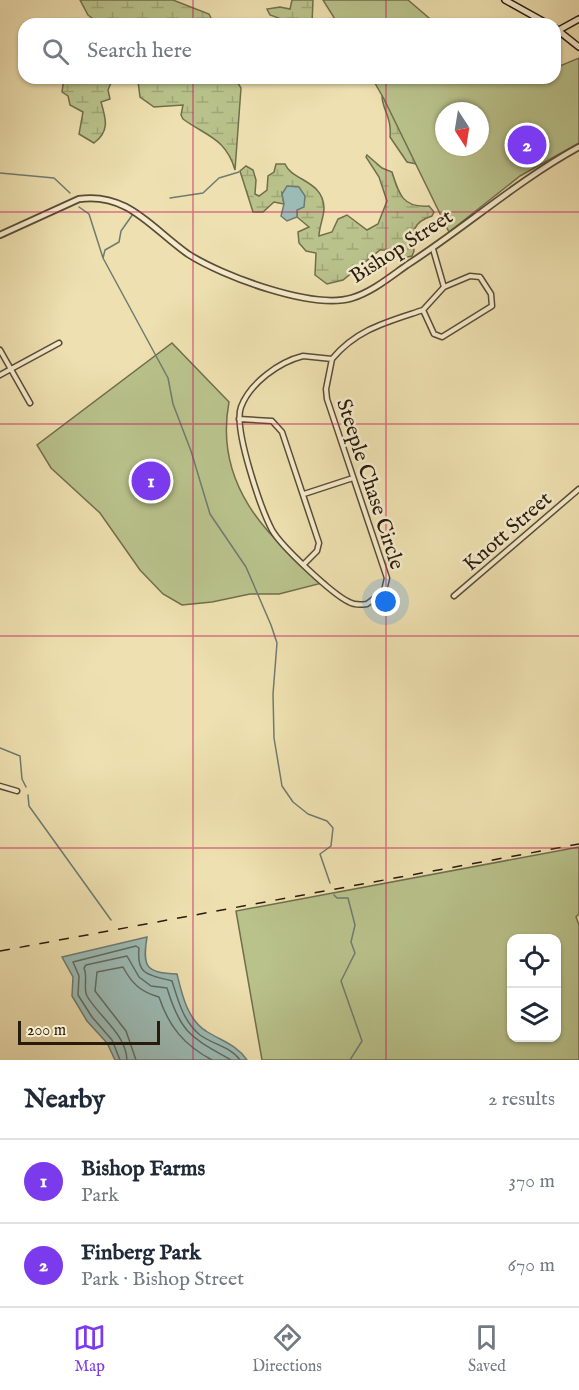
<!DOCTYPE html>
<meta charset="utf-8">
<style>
body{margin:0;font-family:"IM FELL English",serif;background:#f6f6f7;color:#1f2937}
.controls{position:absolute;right:18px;bottom:18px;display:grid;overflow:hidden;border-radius:12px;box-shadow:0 2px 4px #0004}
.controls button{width:54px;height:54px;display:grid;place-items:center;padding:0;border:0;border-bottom:2px solid #e0e1e3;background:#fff;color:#1f2937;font:30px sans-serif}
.compass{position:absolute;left:435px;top:102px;width:54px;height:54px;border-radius:50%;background:#fff;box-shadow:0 2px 4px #0004;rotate:168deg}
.scale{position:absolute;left:18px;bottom:15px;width:142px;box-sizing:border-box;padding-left:6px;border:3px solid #291b0c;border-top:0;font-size:16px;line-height:21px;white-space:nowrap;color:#291b0c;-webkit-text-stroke:4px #f4ebcc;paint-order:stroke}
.you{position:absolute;left:386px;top:602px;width:21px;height:21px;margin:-15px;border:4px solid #fff;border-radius:50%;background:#1a73e8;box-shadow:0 0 0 9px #1a73e833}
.badge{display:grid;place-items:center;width:39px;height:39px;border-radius:50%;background:#7c3aed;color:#fff;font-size:20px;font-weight:700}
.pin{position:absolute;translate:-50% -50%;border:3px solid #fff;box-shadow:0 2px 6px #0006}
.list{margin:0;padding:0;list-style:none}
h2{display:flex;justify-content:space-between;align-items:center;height:78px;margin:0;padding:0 24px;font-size:26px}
h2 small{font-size:20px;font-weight:400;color:#747a83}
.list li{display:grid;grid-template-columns:39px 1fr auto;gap:18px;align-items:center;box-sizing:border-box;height:84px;padding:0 24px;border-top:2px solid #e0e1e3}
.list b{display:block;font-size:22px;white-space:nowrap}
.list p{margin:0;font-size:20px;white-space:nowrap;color:#747a83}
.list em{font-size:20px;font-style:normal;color:#747a83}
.icon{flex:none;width:33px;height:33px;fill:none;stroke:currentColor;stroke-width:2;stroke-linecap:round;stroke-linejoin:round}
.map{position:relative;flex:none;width:579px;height:1060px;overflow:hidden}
.search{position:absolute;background:#fff;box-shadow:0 2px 4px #0004;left:18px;right:18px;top:18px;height:66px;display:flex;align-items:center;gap:15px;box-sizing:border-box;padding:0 21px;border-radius:18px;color:#747a83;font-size:22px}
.sheet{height:246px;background:#fff}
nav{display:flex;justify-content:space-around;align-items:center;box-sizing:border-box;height:84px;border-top:2px solid #e0e1e3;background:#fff;font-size:16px;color:#747a83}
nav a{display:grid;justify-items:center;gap:3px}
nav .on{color:#7c3aed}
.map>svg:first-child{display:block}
.wetland{fill:url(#wetland-marsh);stroke:#716e4c;stroke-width:1.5}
.green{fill:#b9c28b;stroke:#716e4c;stroke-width:1.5;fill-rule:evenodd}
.water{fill:#9cbbb5;stroke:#6e7b71;stroke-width:1.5}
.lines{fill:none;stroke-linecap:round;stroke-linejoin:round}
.shore{stroke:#626b60;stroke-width:1.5}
.stream{stroke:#6e7b71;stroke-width:1.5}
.minor-casing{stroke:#5a4c35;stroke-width:7}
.tertiary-casing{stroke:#5a4c35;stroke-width:8}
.secondary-casing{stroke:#291b0c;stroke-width:8}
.minor{stroke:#f4ebcc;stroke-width:4}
.tertiary{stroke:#f4ebcc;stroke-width:4.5}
.secondary{stroke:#f4ebcc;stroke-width:5}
.rail{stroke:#291b0c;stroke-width:1.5;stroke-dasharray:10 10;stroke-linecap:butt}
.grid{fill:none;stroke:#c2185b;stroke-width:1.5;stroke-opacity:0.55}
.labels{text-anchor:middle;stroke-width:5;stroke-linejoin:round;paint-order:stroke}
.street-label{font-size:21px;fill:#291b0c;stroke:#f4ebcc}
</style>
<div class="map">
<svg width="579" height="1060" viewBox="0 0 579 1060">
<defs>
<pattern id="wetland-marsh" width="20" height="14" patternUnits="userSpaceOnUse" patternTransform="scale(1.5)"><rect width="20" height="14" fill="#b9c28b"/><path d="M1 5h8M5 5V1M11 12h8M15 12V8" fill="none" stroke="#9fa677"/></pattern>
</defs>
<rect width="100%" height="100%" fill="#eee0b0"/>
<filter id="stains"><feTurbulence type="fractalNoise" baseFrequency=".00333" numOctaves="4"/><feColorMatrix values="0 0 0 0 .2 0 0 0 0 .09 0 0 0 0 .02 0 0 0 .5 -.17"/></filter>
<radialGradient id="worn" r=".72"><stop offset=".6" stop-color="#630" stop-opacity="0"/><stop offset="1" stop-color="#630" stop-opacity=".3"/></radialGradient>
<path class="wetland" d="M80 0H173L209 14 214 24H100L88 15Z
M292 0H313L312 24H285L284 20 270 15 267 9 280 7 290 9Z
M64 78H113L108 90 110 99 101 102C106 119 110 131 94 143L79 134 83 112 70 105 68 96 62 92Z
M141 78H235L241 88 235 170C226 138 206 136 183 119L181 115 183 105 154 107 140 97 138 81Z
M382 94 426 166 407 162 390 137C392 115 381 109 382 94Z
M367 155 382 168 392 172C399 195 403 208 429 206L434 212 432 216C413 222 411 232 414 251L412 256 403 258 392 250H380L343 280 327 284 315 275 316 253 306 251 299 243 298 232 309 227 297 217V210L282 193 284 204 274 202 263 212H253L240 171 246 166 253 170 256 180 255 194 259 196 267 190 268 176 274 172 276 164H285C292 181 323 180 324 208 324 217 319 227 319 236L332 232 338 219 347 215 367 230 378 224 387 201 379 177 366 157Z"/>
<path class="green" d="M323 0H408L436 24H338Z
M579 58V143L520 176 449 232 384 99 372 78H555V68ZM444 111H480V147H444Z
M172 343 229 402C214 482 265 539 326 582L279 594H250L212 602 182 605 163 594 140 570 100 513 51 468 37 445Z
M579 847V914L576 917 579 925V1060H262L236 911ZM512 938H556V1038H512Z"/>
<path class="water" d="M287 186 299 187 305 196 304 207 297 210V217L287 221 281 216 284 204 282 194Z
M147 937C142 967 146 973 177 974 182 994 187 1019 206 1031 221 1041 236 1044 247 1060H115L107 1043 87 1021 72 996 73 977 62 957Z"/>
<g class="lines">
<path class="shore" d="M120 1060 112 1040 92 1017 78 995 79 976 73 962 136 946 139 948C136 977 151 975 172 981 178 1000 183 1021 200 1035 212 1044 231 1047 240 1060
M127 1060C126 1034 99 1017 87 996 83 988 88 977 84 968L86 965 127 956 139 977 151 986 167 988C181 1034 191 1037 231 1060
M136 1060 126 1031 95 991 97 972 123 967C132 984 141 992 159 997 169 1027 184 1045 212 1060"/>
<path class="stream" d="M0 173 54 178 70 193
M170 198 203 193 219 178 239 172
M79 207 89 214 103 258 168 378 173 404 191 451 210 514 246 567 271 625 277 643 273 694 274 738 282 786 293 802 308 814 327 821 333 828 331 846 320 854 330 883
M103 258 105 250 119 242 121 231 133 214
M0 748 20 756 22 779 26 787
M28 795 29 806 111 920
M334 895 337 898H348L355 925 351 942 355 953 341 981 362 1041 350 1060"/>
<defs>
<path id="minor" d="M423 310 434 334 442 337 492 306 491 294 480 277 470 276 444 287
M0 350 30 403
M303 356 332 359 326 389 327 399 387 578 384 591 367 604C360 605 354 605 349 602 332 594 281 546 272 530 261 509 233 428 241 407 250 383 279 362 303 356Z
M332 359C357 329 387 322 423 310L444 287 433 249
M0 375 59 343
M239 419 272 421 282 432 319 543 317 551 304 564
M304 494 353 478
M454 596 579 489
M0 786 17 791"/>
<path id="tertiary" d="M0 235 79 199C128 192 152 229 188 254 222 276 313 310 352 298 372 292 390 277 407 265 466 227 517 181 579 147"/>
<path id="secondary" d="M505 0 548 24
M555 28 579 47
M559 30 579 19"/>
</defs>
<use href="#minor" class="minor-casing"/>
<use href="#tertiary" class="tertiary-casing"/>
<use href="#secondary" class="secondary-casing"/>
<use href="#minor" class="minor"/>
<use href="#tertiary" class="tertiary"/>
<use href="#secondary" class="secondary"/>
<path class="rail" d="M0 951 579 844"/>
</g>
<path class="grid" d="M193 0V24M386 0V24M193 78V1060M386 78V1060M0 212H579M0 424H579M0 636H579M0 848H579"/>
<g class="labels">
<g class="street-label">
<text transform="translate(401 246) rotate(-33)" y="7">Bishop Street</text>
<text transform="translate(371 484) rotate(72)" y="7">Steeple Chase Circle</text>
<text transform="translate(507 531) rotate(-41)" y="7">Knott Street</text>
</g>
</g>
<rect width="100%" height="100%" filter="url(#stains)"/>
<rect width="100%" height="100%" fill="url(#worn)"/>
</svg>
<div class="controls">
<button><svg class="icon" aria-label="locate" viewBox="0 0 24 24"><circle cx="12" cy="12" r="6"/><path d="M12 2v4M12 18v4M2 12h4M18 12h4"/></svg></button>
<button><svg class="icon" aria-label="layers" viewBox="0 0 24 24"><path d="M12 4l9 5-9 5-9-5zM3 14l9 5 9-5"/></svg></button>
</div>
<svg class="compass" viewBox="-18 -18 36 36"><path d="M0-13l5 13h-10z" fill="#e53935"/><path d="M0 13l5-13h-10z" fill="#747a83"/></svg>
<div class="scale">200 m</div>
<div class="you"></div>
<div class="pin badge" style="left:151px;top:481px">1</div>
<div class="pin badge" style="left:527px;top:145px">2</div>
<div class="search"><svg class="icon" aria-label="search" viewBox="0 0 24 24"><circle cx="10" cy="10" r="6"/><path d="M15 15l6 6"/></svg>Search here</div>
</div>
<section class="sheet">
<h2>Nearby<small>2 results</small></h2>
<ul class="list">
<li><span class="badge">1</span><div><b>Bishop Farms</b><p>Park</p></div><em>370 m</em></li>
<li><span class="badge">2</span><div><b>Finberg Park</b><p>Park · Bishop Street</p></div><em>670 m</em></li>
</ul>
</section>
<nav>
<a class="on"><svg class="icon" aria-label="map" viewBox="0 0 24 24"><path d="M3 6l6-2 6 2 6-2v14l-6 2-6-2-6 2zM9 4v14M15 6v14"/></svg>Map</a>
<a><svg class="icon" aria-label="directions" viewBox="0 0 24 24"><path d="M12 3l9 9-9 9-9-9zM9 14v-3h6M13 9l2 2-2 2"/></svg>Directions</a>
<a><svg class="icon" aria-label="saved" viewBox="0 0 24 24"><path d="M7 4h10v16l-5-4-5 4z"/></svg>Saved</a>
</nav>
